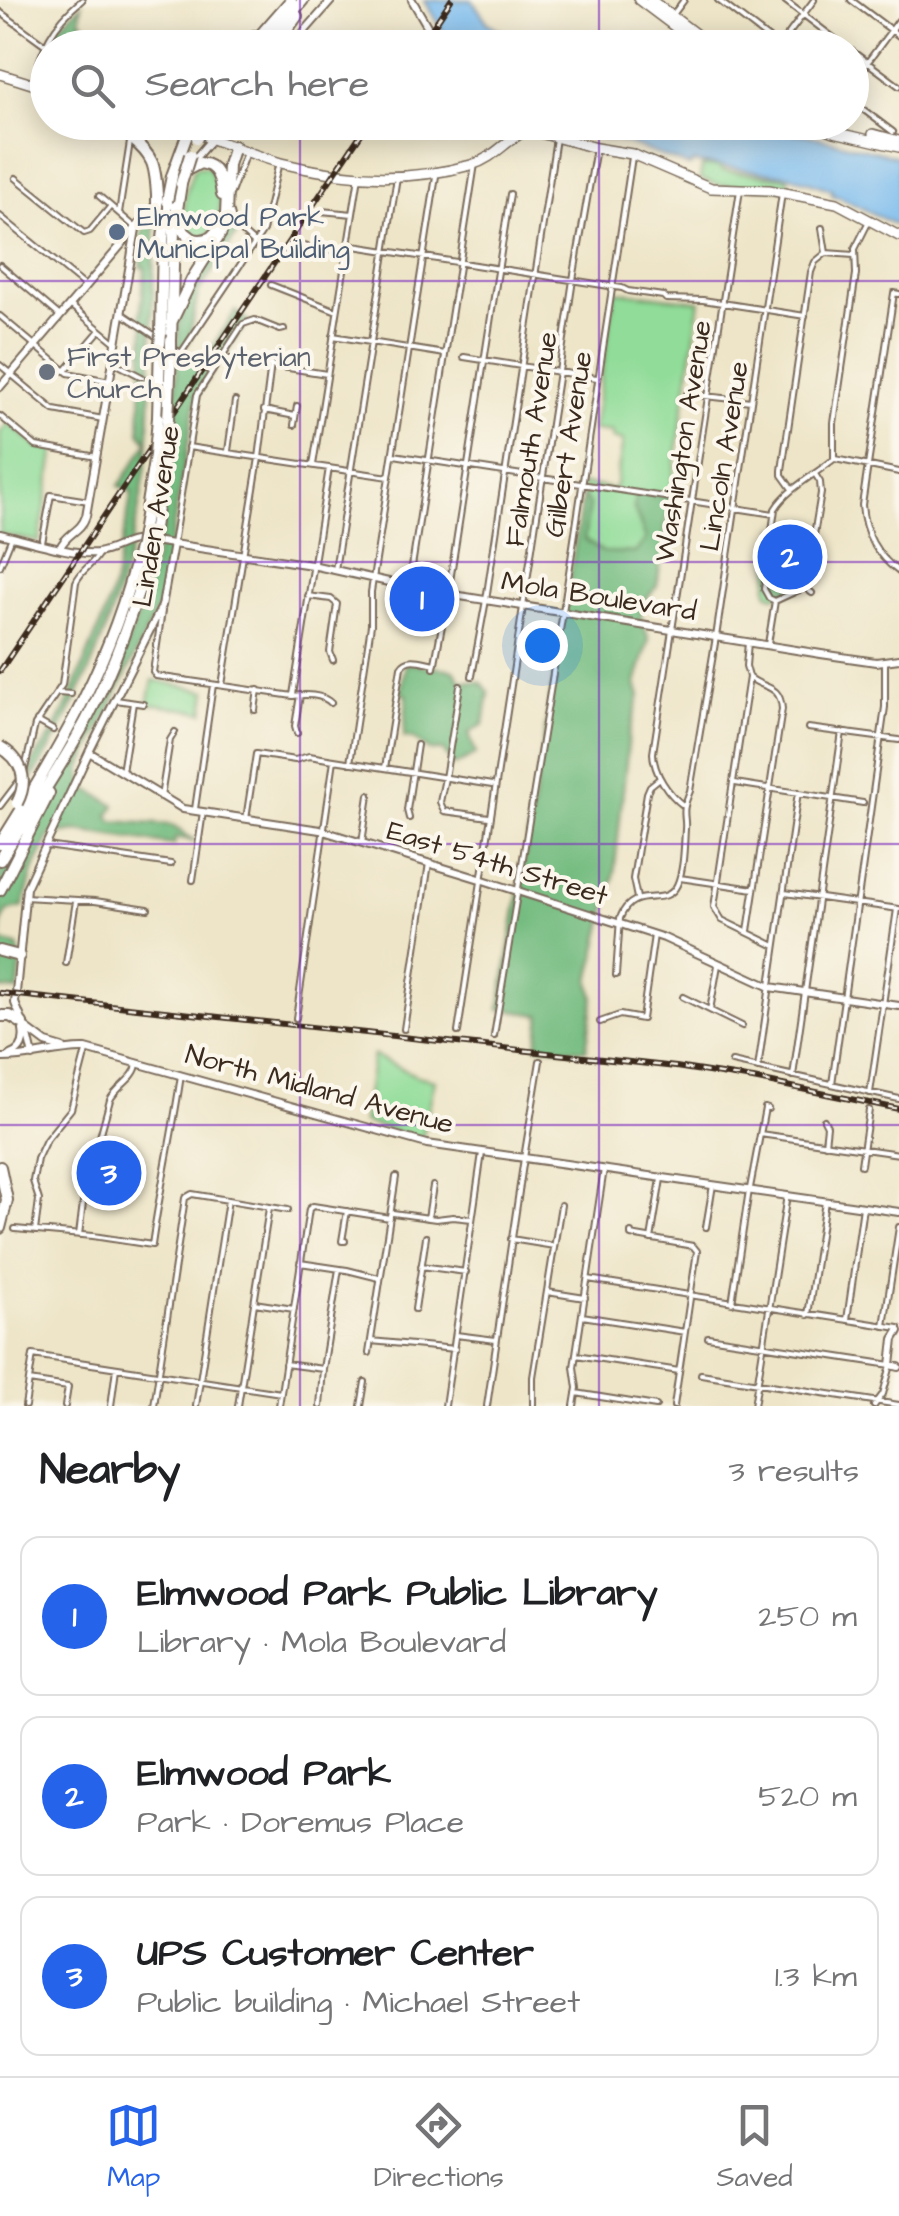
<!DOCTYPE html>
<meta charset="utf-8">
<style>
body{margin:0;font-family:"Architects Daughter",sans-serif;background:#f2f2f2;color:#202124}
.you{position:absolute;left:542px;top:645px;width:35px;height:35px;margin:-25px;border:8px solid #fff;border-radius:50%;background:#1a73e8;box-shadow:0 0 0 15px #1a73e833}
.badge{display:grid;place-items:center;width:65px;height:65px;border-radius:50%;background:#2563eb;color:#fff;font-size:32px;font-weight:700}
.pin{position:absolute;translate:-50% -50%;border:5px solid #fff;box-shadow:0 2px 10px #0006}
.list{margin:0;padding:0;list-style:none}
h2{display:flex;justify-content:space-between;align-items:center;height:130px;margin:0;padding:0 40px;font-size:42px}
h2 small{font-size:32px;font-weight:400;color:#757577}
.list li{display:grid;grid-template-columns:65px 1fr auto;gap:30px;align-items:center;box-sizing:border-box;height:160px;margin:0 20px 20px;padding:0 20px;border:2px solid #e0e0e0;border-radius:20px}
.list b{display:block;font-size:38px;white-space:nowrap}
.list p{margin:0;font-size:32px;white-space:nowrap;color:#757577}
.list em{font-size:32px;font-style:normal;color:#757577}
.icon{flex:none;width:55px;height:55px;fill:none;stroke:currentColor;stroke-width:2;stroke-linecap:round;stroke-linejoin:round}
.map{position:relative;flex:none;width:899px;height:1406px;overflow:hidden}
.search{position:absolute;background:#fff;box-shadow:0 5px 25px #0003;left:30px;right:30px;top:30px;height:110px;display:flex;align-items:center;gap:25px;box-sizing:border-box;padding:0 35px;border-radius:55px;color:#757577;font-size:38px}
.sheet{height:670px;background:#fff}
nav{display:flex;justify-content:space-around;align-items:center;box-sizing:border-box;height:140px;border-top:2px solid #e0e0e0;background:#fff;font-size:28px;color:#757577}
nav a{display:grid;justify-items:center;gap:5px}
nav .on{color:#2563eb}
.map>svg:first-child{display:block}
.green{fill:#90dc98;stroke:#66835b;stroke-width:2.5}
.forest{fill:#74bc80;stroke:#58734f;stroke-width:2.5}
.water{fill:#78baed;stroke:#5a7286;stroke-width:2.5}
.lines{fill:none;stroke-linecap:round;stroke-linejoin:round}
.minor-casing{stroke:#7a6b5a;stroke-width:8}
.tertiary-casing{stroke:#7a6b5a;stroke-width:10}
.secondary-casing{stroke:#7a6b5a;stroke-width:10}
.primary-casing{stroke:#7a6b5a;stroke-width:12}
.motorway-casing{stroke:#7a6b5a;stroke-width:14}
.minor{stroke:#fff;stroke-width:4}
.tertiary{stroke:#fff;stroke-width:6}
.secondary{stroke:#fff;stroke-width:6}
.primary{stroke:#fff;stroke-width:9}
.motorway{stroke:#fff;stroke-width:10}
.rail-casing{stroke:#3b2a1e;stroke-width:6}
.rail{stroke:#fbf7ec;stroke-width:2.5;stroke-dasharray:8;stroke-linecap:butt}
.motorway-bridge-casing{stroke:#7a6b5a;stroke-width:14;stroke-linecap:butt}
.motorway-bridge{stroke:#fff;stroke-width:10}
.grid{fill:none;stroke:#7b2cbf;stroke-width:2.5;stroke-opacity:0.55}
.service-dot{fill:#5c6f8a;stroke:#fbf7ec;stroke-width:4}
.worship-dot{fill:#6b7280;stroke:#fbf7ec;stroke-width:4}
.labels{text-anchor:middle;stroke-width:8;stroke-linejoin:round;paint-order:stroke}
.service-label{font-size:28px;fill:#4e5e75;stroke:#fbf7ec;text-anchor:start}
.worship-label{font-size:28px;fill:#5b616d;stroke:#fbf7ec;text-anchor:start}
.street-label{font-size:28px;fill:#3b2a1e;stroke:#fbf7ec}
</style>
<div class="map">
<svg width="899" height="1406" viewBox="0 0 899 1406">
<rect width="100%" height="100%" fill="#fbf7ec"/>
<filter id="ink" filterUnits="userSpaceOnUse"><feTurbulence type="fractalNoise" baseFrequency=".01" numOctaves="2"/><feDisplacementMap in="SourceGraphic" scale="20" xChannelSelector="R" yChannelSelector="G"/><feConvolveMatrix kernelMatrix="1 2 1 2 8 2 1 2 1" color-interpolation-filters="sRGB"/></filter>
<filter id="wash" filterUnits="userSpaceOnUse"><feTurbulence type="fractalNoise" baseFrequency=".0048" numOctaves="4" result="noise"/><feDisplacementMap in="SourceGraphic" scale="40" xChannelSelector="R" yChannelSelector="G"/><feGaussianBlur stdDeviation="2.25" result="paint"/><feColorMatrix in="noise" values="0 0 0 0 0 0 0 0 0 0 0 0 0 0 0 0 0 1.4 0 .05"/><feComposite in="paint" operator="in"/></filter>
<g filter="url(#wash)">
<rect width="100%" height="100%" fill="#eee5c8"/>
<path class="green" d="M702 166H720L721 170 789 178 788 189 718 185 700 179Z
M195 167H209C221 197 228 212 205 239L188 231C181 211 186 186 195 167Z
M615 291 700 301 670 498 634 508 646 539 636 553 603 552 584 539 589 505 583 495 581 484 615 489 623 441 612 438V432L593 430Z
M8 423 36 446 55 450 39 542 0 534V433Z
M776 529 811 533 803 583 775 596 769 594 767 588Z
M153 680 207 691 204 712 148 704Z
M373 1055 417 1076 435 1080 422 1139 363 1122Z"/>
<path class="forest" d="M82 4 80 19 98 41V47H48L58 28Z
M155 218C154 272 152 325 151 379 150 402 150 426 148 448 135 566 95 679 32 779L30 771 33 762 53 733 68 702 104 616 115 582 132 492 119 486 148 442 140 432 144 326 140 320 145 268 141 267V264L142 232Z
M230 225 237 233 198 293 189 341 181 353 200 365 236 311 248 321 197 395 159 605 81 769 84 787 115 805 109 815 112 821 171 825 195 841 176 837 174 845 77 831 50 835 34 868 23 907 8 911 1 924 2 942 17 946 21 961 18 991 0 989V874L93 722 122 660 147 590 161 535 173 458 179 322 192 284Z
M636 493 670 498 657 586 642 605 641 619 649 639 636 684 640 696 629 734 614 876 590 981 594 998 586 1050 537 1046 541 1015 500 1009 583 495 589 505 584 539 603 552 635 553 646 539 634 508Z
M406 663 454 670 461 681 481 682 489 692 484 724 469 733 476 754 455 766 443 751H430L413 738 404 737 407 695 401 693Z"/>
<path class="water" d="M424 0H472L488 23 527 47H452Z
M549 123H728L807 135 899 157V227L840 197 832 195V190L792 176 693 162 689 166 627 143 554 128Z"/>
</g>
<g filter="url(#ink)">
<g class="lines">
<defs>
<path id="minor" d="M718 0 781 48
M784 0 847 48
M851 0 899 36
M0 12 44 44
M672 16 684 0
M778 48 814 0
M852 51 899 86
M852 83 899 20
M33 84C42 47 52 25 82 0
M852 101 893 132
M16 178 84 233 90 231 110 207
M231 193 245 155
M99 196 136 228
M321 211 353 214
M119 213 130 142
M231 213 234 225 254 243
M0 216 85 286
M822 228 826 253
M294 245 347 252
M348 245 622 288 628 291 663 296 666 299 703 300 805 316
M0 265 60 316
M271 285 337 311
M899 294 894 293 862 505C864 533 876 555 899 572
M70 305 116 343
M123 314 157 337
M0 316 68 373 110 381
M333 336 445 354
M173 348 211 372
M181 353 263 231 279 162
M464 357 597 378
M223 358 327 374
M113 362 142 377
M0 365 54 410 103 419
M65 371 100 330
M687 394 751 401
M264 410 295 416
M0 416 36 446 97 457
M294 425 297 406
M188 447 389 477
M228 451 235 401
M394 455 774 514
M835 459 899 472
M313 465 359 176
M792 489 782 475V470L811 272 815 262 826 253 854 255
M42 543 51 495 89 501
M173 544 197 395 243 324 255 320 280 330 284 329
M0 566 12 537
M335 570 397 177
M804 587 812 593
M308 596 331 599 337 604 330 652 333 660
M775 601 801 589 806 583 821 493 820 482 815 474
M162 611 153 672 156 676 293 696C305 694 322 694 331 703
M405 611 475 164
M748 642 746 666 749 677 714 907 722 920 775 946
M768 644 775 601 769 598 764 589 775 509C788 488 815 475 834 459V423L856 274 855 249 868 223
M434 668 448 594 510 194
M472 676 486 600 556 138
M222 685 259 458 271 364
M58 693 71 694
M293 695 329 468
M116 700 143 704
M255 710 258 690
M37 721 53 730
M808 728 899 740
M297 733 295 726 300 695
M350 763 371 625V592L436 176
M385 768 401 667C408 655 423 662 435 664
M122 772 133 703
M24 773 35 725 62 685 76 582C81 570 93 565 99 553
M445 778 460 686
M445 778 440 802 444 811 489 817
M735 783 863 803
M161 797 170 740 175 732
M0 806 19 781
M684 806C668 794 654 774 653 753L740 190
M195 809 213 685
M409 818 407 810 417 745
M246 819 256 754 295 760 309 756 492 785
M362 843 369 795
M47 846 171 864
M680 878 754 889
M193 880 203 812
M785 893 899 909
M24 897 95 901 148 909
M637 898 633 879 647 793 650 786 660 778
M748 931 782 709C780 683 764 690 749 677
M66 963 76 901
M616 975 620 918C634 883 665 910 677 885 684 870 684 845 685 829 686 821 683 813 685 806 686 800 688 796 690 791L716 637 782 193
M683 997 742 1026
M710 1010 718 965
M296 1018 334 760
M600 1022 620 1015 642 1019 654 935
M404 1029 429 863
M458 1032 573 280 596 148
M494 1036 563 612 632 157
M732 1062 899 1099
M758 1068 798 792
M793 1076 842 732
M832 1084 885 707V662
M870 1093 897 909
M824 1120 827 1126 825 1144
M760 1134 899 1154
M861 1165 869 1110
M750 1188 765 1108 768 1109
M393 1213 436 1219 453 1217 472 1219
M428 1218 433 1186
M706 1227 713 1185
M15 1229 93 1236 152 1245C160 1188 173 1132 181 1075
M35 1231 39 1200 33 1181 37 1159 46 1140 71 1109 86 1051
M631 1233V1235L693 1246 697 1251 674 1406
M79 1235 84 1195 110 1100C117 1086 136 1078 137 1064
M511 1239 554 1246
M651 1239 661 1179
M345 1241H342L347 1211
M300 1263 347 1270 379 1278
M421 1266 466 1272
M588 1279 899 1328
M547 1292 585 1298
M254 1303 294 1309
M732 1303 749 1190
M415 1309 426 1237
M808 1315 825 1201
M582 1316 685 1332
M847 1320 863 1207
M884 1326 899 1227
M456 1335 496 1340
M708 1337 891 1365 883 1394 874 1406
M371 1341 455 1349
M369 1353 396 1177
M576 1355 679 1371
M285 1364 323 1369
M701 1374 899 1405
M29 1381 68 1387 65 1406
M576 1393 656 1406
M25 1406 33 1355 281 1393
M111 1406 116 1368
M154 1406 185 1198 192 1194 288 1210
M196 1406 228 1200
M238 1406 269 1208
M279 1406 309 1209 313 1206 390 1218
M320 1406 323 1369 339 1269
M361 1406 365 1382
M445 1406 482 1153
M487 1406 524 1158 540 1061
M533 1406V1377L561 1205
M574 1406 577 1388 574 1367 604 1169
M754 1406 787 1195"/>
<path id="tertiary" d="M412 0 440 48
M512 122 528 130
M0 534C22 539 77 556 97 553 120 549 126 537 153 541L312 565 429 591 821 654 876 662 899 659
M60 548C66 533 81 532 86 516L136 229
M89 752 183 809 320 830 480 879 664 938 770 987 899 1006
M26 1028 46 1043 63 1048
M10 1055C22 1051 25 1041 23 1030
M33 1056 28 1035 15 1003 26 888 89 752 162 606 173 544
M0 1058C29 1059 57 1048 86 1049L427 1144 899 1212
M899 1331 894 1339 891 1365 899 1367"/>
<path id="secondary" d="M290 48 332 0
M191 163 226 122
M0 387 157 203"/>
<path id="primary" d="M639 0 703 48
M651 0 714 48
M0 74 48 89
M808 122 834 132 899 147
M194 133C223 142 252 155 281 163 343 179 409 182 471 165 496 158 510 135 529 130L596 148 632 154 711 188 769 190 837 203 899 236
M873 134 899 141
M131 138 134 122"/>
<path id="motorway" d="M237 48 254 36
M249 48 291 0
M262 48 303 0
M274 48 297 16
M179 122 181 128
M168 124 170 122
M131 138C154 157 155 165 157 194
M183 172 200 163C218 165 220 179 222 195
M172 176 187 135
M176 206 184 232 193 239C205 242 214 238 219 227
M171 323 192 279 221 233 226 215 228 165 234 146
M161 334 163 239 167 201
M171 341 174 229 181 184
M169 400 171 351
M158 417 160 344
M142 534 155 455
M153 535 167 437
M0 844C63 744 112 661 140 545
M0 860C29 814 60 769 86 721 115 665 136 606 151 545
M0 890 49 793
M0 951 19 956
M0 1016H10L22 1023
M0 1167 7 1200 0 1228"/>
</defs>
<use href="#minor" class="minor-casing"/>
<use href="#tertiary" class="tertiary-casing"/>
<use href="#secondary" class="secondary-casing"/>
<use href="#primary" class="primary-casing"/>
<use href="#motorway" class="motorway-casing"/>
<use href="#minor" class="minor"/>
<use href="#tertiary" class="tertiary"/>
<use href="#secondary" class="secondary"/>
<use href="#primary" class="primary"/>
<use href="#motorway" class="motorway"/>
<defs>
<path id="rail" d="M419 48 451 0
M0 671 369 122
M0 993 676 1067 753 1079 899 1109"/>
</defs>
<use href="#rail" class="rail-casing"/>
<use href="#rail" class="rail"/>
<defs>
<path id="motorway-bridge" d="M187 135 193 122
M197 138 205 122
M181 184 190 155
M157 194V213
M167 201 172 176
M160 344 161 334
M171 351V341
M167 437 169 400
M155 455 158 417
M140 545 142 534
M151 545 153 535
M0 747C22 759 29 780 17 803"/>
</defs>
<use href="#motorway-bridge" class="motorway-bridge-casing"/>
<use href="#motorway-bridge" class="motorway-bridge"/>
</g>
</g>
<path class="grid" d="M300 0V48M599 0V48M300 122V1406M599 122V1406M0 281H899M0 562H899M0 844H899M0 1125H899"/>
<circle class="service-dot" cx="117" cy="232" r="10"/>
<circle class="worship-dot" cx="47" cy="372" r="10"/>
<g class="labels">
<g class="service-label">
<text x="137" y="226">Elmwood Park<tspan x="137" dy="32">Municipal Building</tspan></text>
</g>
<g class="worship-label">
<text x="67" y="366">First Presbyterian<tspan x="67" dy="32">Church</tspan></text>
</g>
<g class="street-label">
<text transform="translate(530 439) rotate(-81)" y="10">Falmouth Avenue</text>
<text transform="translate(682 441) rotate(-81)" y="10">Washington Avenue</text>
<text transform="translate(567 444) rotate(-81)" y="10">Gilbert Avenue</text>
<text transform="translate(723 456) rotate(-81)" y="10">Lincoln Avenue</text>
<text transform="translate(155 516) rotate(-81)" y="10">Linden Avenue</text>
<text transform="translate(599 595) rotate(9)" y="10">Mola Boulevard</text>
<text transform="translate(498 862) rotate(17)" y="10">East 54th Street</text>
<text transform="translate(320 1088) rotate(15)" y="10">North Midland Avenue</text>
</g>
</g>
</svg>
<div class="you"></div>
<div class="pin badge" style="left:422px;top:599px">1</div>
<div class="pin badge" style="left:790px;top:557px">2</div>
<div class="pin badge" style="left:109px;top:1173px">3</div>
<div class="search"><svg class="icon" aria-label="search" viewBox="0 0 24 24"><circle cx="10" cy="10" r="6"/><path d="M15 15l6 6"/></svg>Search here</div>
</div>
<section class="sheet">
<h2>Nearby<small>3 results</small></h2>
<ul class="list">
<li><span class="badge">1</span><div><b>Elmwood Park Public Library</b><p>Library · Mola Boulevard</p></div><em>250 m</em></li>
<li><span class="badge">2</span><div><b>Elmwood Park</b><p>Park · Doremus Place</p></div><em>520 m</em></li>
<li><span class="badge">3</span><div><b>UPS Customer Center</b><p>Public building · Michael Street</p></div><em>1.3 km</em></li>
</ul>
</section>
<nav>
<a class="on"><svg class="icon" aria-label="map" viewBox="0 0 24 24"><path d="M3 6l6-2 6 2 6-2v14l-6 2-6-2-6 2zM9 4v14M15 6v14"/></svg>Map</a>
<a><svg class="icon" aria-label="directions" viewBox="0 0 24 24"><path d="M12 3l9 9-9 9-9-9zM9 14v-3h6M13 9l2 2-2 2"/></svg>Directions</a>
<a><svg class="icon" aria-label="saved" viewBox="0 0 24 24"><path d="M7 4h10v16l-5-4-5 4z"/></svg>Saved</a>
</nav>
